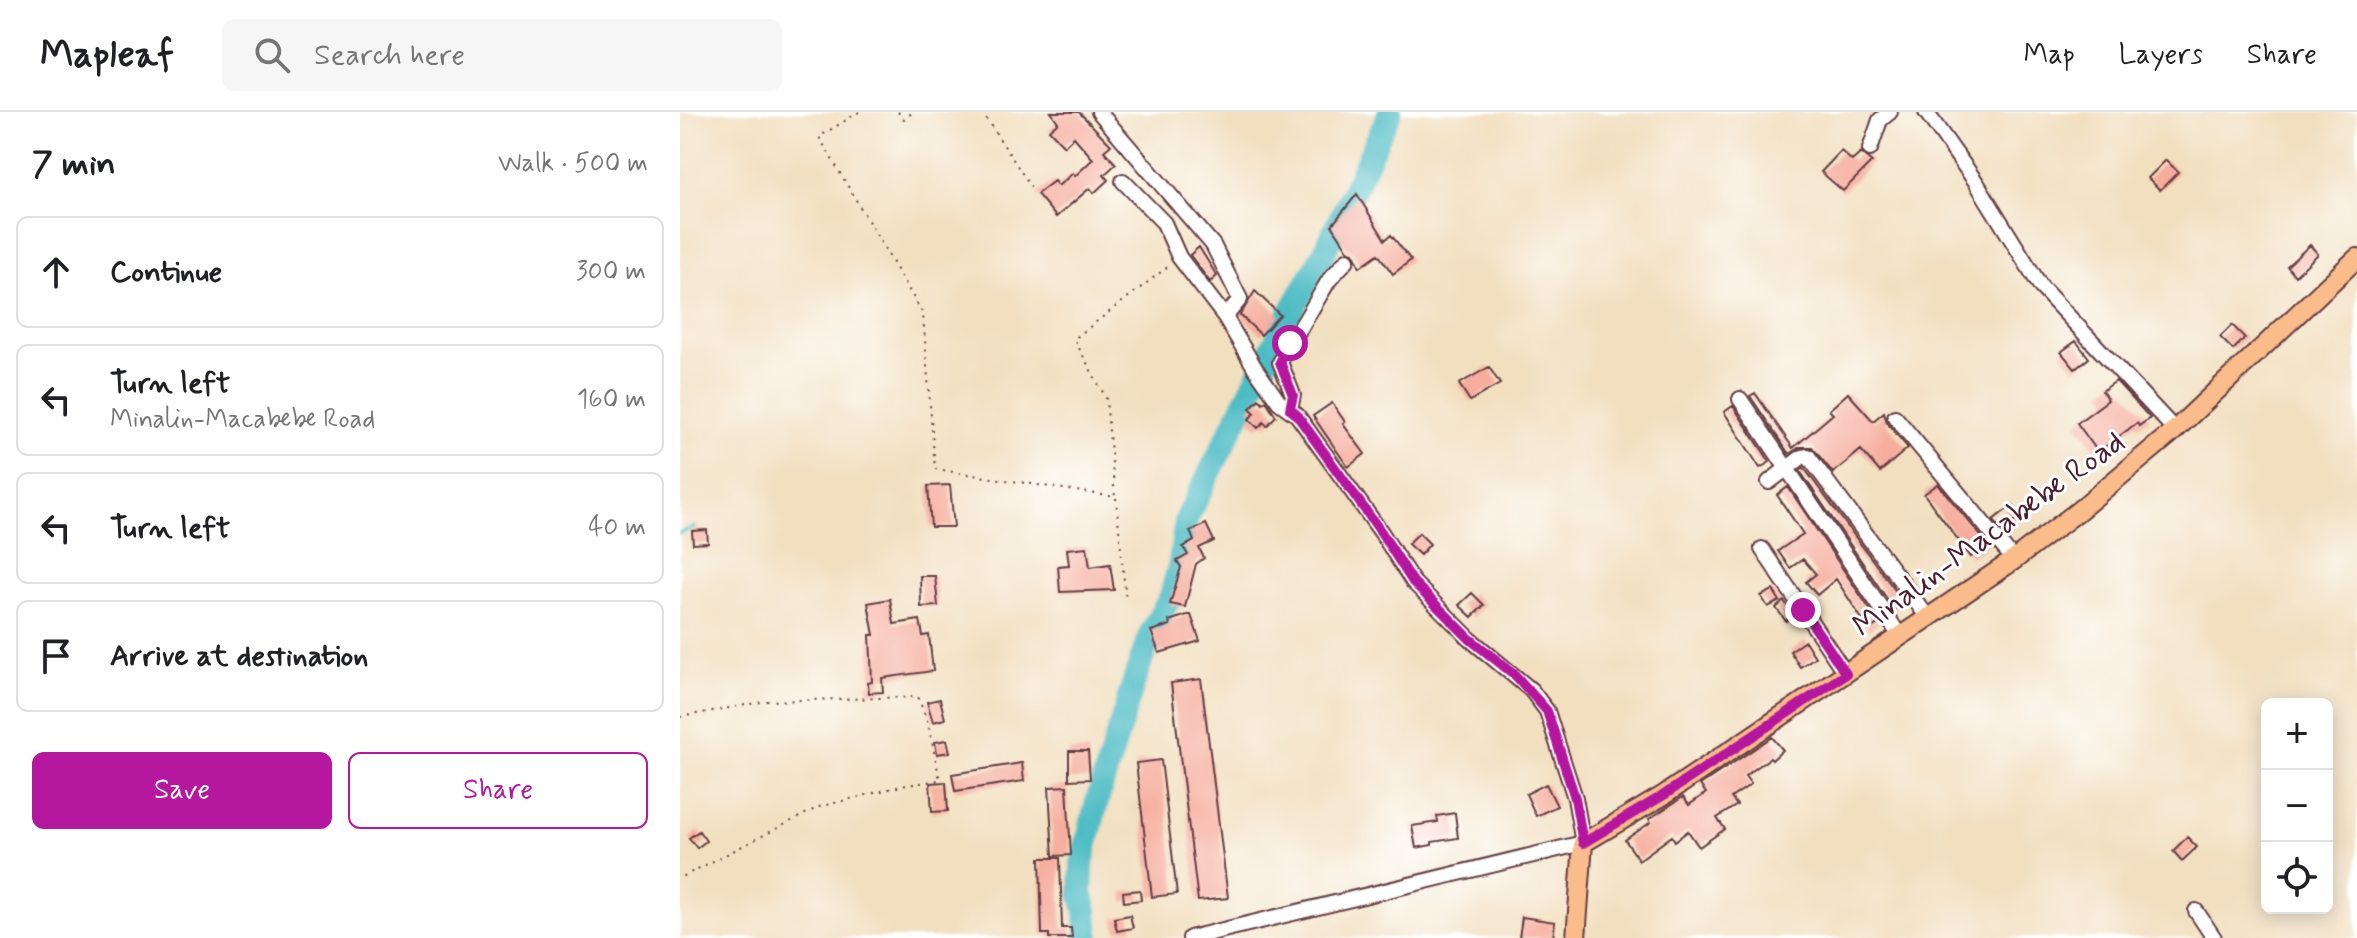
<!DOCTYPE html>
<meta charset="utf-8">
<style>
body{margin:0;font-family:Mynerve,sans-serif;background:#f6f6f6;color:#202124}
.controls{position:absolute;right:24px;bottom:24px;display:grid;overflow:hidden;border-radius:12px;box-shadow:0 4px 20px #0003}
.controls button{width:72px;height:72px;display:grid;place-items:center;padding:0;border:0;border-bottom:2px solid #e0e0e0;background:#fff;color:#202124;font:40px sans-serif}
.stop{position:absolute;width:24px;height:24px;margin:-18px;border:6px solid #b5179e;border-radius:50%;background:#fff}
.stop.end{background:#b5179e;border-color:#fff;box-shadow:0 2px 8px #0008}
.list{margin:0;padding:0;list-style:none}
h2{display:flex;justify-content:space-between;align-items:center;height:104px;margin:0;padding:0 32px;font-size:34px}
h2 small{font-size:26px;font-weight:400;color:#757577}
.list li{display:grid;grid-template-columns:52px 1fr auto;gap:24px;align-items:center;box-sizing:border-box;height:112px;margin:0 16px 16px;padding:0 16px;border:2px solid #e0e0e0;border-radius:12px}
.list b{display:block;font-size:30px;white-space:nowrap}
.list p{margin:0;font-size:26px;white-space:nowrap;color:#757577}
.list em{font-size:26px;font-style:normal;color:#757577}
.actions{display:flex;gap:16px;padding:24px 32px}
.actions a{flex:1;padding:18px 0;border:2px solid #b5179e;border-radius:12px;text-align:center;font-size:28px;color:#b5179e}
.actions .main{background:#b5179e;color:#fff}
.icon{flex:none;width:44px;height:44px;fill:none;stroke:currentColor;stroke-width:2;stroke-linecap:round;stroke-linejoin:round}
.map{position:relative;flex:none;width:1677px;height:826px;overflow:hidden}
header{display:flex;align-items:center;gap:48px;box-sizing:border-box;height:112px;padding:0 40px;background:#fff;border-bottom:2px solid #e0e0e0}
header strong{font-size:38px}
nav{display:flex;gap:44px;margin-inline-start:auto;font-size:28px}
.search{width:560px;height:72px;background:#f6f6f6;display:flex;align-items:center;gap:20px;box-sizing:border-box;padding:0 28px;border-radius:12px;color:#757577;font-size:30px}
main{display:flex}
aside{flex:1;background:#fff}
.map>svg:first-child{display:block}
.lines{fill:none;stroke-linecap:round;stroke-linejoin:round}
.stream{stroke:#4ebcc4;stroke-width:4}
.river{stroke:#4ebcc4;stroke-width:24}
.building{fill:#f6ad9e}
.minor-casing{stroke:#633c41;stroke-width:18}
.major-casing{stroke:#633c41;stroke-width:22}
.path{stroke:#633c41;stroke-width:2;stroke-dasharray:2 6;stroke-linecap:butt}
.minor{stroke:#fff;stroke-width:14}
.major{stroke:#fabc8b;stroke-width:18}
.route{stroke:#b5179e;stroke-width:10}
.labels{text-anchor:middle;stroke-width:6;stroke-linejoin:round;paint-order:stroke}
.street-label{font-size:32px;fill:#4a1f2b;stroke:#fff}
</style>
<header>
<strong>Mapleaf</strong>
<div class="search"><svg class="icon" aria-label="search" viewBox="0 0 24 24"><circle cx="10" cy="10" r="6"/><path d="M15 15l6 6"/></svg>Search here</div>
<nav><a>Map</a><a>Layers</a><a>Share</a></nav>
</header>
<main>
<aside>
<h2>7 min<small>Walk · 500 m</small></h2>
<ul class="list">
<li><svg class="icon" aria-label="ahead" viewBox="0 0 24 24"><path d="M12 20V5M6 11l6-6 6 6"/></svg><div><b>Continue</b></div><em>300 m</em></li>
<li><svg class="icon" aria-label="left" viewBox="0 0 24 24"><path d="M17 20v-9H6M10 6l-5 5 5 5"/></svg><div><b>Turn left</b><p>Minalin-Macabebe Road</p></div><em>160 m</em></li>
<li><svg class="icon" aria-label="left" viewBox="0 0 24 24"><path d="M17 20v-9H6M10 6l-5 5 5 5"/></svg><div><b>Turn left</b></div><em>40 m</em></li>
<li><svg class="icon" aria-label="arrive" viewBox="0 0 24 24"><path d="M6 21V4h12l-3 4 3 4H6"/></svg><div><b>Arrive at destination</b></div></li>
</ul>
<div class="actions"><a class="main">Save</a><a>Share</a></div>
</aside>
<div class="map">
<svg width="1677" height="826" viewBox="0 0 1677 826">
<rect width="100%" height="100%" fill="#fff"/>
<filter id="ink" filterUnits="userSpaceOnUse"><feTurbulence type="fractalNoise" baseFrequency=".0125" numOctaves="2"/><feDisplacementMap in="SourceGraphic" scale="16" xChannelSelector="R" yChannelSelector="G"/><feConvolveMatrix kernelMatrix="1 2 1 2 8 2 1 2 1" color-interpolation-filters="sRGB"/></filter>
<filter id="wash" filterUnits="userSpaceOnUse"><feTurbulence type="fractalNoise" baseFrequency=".006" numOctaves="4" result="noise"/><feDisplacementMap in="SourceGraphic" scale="32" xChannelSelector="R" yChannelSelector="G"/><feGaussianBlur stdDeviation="1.8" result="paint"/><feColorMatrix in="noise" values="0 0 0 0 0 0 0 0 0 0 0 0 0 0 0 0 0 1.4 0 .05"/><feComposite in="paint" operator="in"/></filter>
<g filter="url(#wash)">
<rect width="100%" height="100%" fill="#f2dfc0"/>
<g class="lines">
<path class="stream" d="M0 421 15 415"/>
<path class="river" d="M408 826 406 800 401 781 402 752 417 689 455 566 472 518 491 484 500 451 506 408 604 212 644 141 710 0"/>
</g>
<g id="blocks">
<path class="building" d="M371 0H399L431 33 424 39 436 52 424 63 428 68 414 81 410 76 376 105 357 82 374 69 378 74 393 61 395 64 413 47 394 25 384 34 369 18 378 10Z
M1161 39 1172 49 1181 41 1192 50 1163 79 1141 60Z
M1486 48 1498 60 1480 78 1468 66Z
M677 82 705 128 711 123 731 148 713 162 698 142 680 155 674 141 668 138 652 113Z
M1630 133 1638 142 1615 164 1607 154Z
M519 135 537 164 530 170 510 143Z
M575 179 600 203 581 223 560 203Z
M1552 213 1565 226 1553 238 1540 225Z
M1396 229 1409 246 1395 257 1381 240Z
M809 255 820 272 790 289 779 272Z
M1436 269 1470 306 1459 314 1457 311 1418 340 1397 311 1428 288 1422 279Z
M1075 281 1113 336 1153 302 1149 298 1168 281 1193 309 1204 300 1207 311 1228 336 1200 360 1181 338 1153 361 1132 335H1120L1109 342 1070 284Z
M579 287 583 291 586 289 596 304 587 314 584 310 578 316 569 307 575 301 570 296Z
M652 291 665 310 663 312 685 342 668 355 633 304Z
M1053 294 1090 350 1080 356 1044 300Z
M1124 356 1223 489 1214 497 1120 359Z
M1258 372 1306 430V434L1291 445 1244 382Z
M270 373 274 415H251L248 374Z
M1108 375 1199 511 1189 518 1156 467 1137 483 1126 470 1136 462 1123 447 1110 456 1098 439 1123 422 1097 383Z
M1333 393 1341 405 1322 418 1313 408Z
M526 412 534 429 519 436 524 446 516 452 505 495 490 492 501 455 497 449 508 443 503 435 514 429 510 419Z
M27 418 28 431 13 432 12 419Z
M739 421 750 432 740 443 728 432Z
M407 435 410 455 430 452 434 478 380 480 378 454 389 453 387 437Z
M240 464H255L258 494 241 495Z
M1093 478 1100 489 1088 495 1081 484Z
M792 481 804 493 792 505 779 493Z
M210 487 214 512 240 508 243 524 249 523 253 559 202 566 203 580 189 581 188 571 192 570 190 523H194L188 491Z
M1104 489 1114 503 1106 509 1096 496Z
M507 503H511L520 529 479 541 471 519 490 513 489 509Z
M1125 529 1135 545 1120 555 1110 539Z
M521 567 548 786 518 789 491 571Z
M260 587 265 607 253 610 247 590Z
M1092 625 1103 638 1092 648 1090 646 1065 664 1071 672 1051 686 1057 693 1037 706 1045 717 1019 735 1008 719 995 729 992 724 959 748 945 728 971 710 969 707 1003 685 1009 693 1026 681 1020 673Z
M267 628 270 640 257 642 255 630Z
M389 639H408L410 667 389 668Z
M481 648 497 782 472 785 456 651Z
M342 651 344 669 275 679 272 662Z
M266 670 268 699 252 700 250 671Z
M866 672 877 694 856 704 846 682Z
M387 674 391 743 373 744 369 675Z
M775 701 778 726 752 730V733L736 736 732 714 758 710 757 704Z
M19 719 26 729 17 736 9 726Z
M1507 725 1517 735 1502 749 1493 739Z
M360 746H380L382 816H391L392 826H369V822H362Z
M460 778 461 788 444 790 443 780Z
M450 803 453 816 437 819 434 806Z
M842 805 875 810 873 826H839Z"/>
</g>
</g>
<g filter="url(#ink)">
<use href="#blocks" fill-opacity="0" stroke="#633c41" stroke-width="2"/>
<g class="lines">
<defs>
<path id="minor" d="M419 0 533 133 560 187 545 205 575 256 599 290 617 303 701 420 733 470 790 527 851 578 867 599 895 686 903 731 510 826
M1246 0 1296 70 1361 175 1495 318
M1190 37 1200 8 1210 0
M443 69 484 111 499 145 545 205
M1060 287 1220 524
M610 297 613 283 600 250 649 168 667 148
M1215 305 1334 448
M1089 370 1122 345 1128 344 1249 507
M1082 437 1166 562
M1516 799 1534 826"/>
<path id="major" d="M896 826 903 731 984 683 1334 448 1397 400 1495 318 1677 146"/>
</defs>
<use href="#minor" class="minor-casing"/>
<use href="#major" class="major-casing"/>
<path class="path" d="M179 0 139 25 243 202 255 357 435 385 426 286 394 227 490 153
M218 0 224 7 233 0
M302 0 351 75
M436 386 446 489
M0 605 87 589 238 585 248 611 260 668 221 674 139 695 0 766"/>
<use href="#minor" class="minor"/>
<use href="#major" class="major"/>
</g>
</g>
<g class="lines" filter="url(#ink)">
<path class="route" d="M610 231 600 250 613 283 610 297 617 303 701 420 733 470 790 527 835 563 867 599 895 686 903 731 984 683 1166 562 1123 498"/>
</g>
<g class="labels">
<g class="street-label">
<text transform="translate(1308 421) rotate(-36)" y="11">Minalin-Macabebe Road</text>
</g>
</g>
</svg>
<div class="controls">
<button>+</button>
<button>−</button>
<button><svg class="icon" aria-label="locate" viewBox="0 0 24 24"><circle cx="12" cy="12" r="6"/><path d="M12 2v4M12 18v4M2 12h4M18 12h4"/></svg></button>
</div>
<div class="stop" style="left:610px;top:231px"></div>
<div class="stop end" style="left:1123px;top:498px"></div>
</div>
</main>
